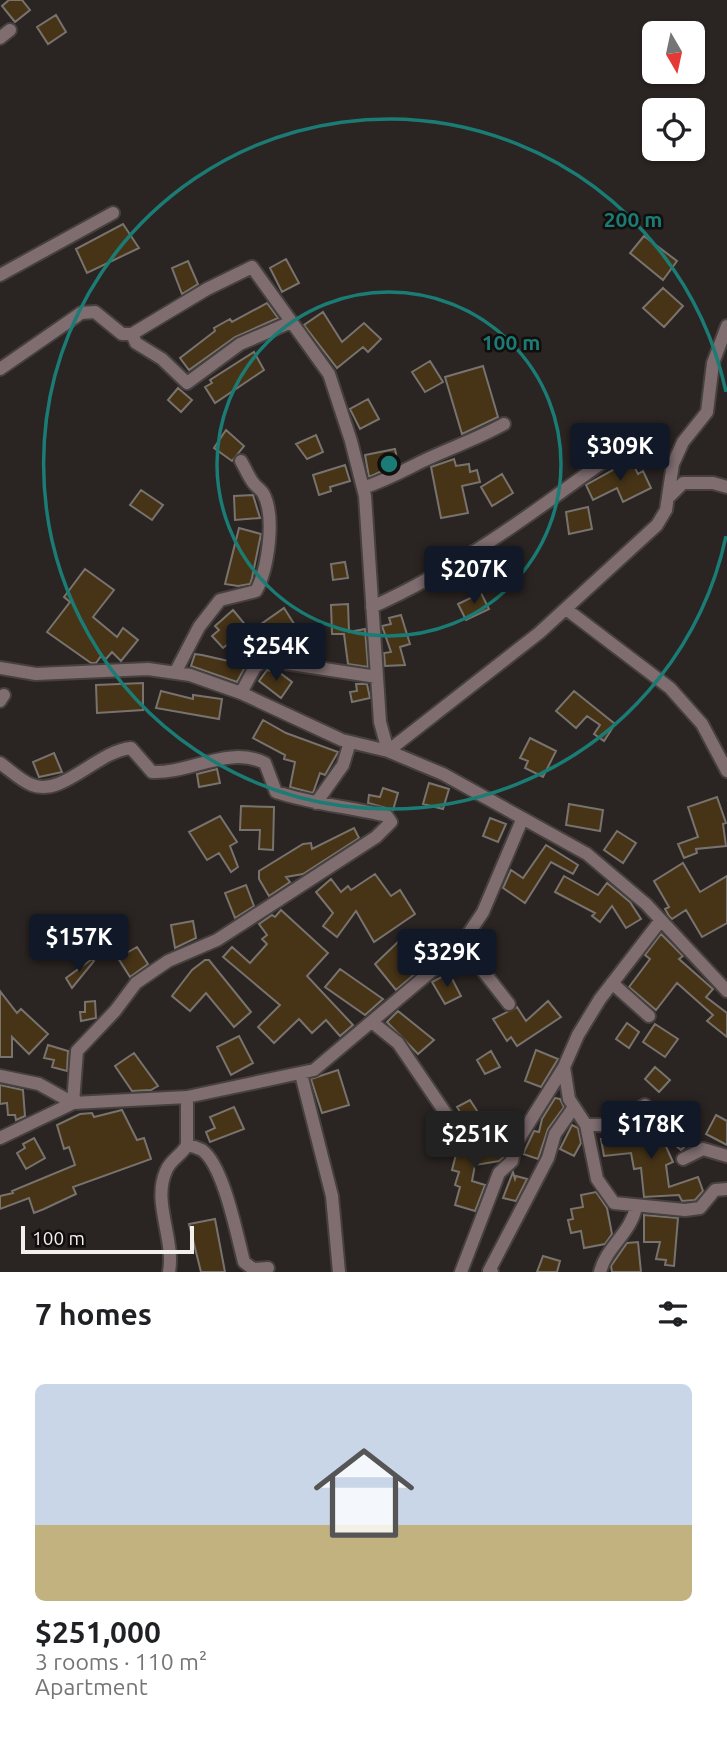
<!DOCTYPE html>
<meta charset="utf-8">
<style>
:root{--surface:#fff;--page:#f2f2f2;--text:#202124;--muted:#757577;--line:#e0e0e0;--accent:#111827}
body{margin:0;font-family:Ubuntu,sans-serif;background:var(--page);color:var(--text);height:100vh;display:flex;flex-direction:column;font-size:26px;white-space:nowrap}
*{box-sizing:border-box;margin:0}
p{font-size:23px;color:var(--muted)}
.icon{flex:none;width:38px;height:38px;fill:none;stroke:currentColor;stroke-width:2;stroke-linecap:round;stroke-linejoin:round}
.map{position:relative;height:1272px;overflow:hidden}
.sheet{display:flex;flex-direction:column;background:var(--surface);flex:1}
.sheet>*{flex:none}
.needle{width:46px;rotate:171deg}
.buttons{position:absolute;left:642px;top:21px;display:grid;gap:14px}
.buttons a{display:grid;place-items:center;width:63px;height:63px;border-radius:10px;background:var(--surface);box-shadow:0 2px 5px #0004;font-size:35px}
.scale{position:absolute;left:21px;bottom:18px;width:173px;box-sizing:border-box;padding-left:7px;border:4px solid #f3efed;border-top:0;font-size:19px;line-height:24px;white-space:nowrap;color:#f3efed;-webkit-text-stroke:5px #110e0d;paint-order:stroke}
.price{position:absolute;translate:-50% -60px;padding:0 16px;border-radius:7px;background:var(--accent);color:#fff;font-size:23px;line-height:46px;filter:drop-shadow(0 2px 4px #0008)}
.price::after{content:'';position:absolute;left:50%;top:42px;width:21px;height:16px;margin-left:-10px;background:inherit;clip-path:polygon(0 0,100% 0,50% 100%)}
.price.on{background:#222;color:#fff}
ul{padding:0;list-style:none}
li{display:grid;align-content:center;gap:14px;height:371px;padding:0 35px}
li+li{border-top:2px solid var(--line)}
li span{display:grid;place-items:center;height:217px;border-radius:10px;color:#555}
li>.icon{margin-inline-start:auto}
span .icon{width:126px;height:126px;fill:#fffc;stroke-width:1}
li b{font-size:30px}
h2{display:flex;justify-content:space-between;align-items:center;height:84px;padding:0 35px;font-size:30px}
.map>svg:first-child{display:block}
</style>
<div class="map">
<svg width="727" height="1272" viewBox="0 0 727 1272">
<rect width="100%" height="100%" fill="#2a2422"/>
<path fill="#473417" stroke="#78736e" stroke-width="2" d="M9,0H22L30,10L15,22L2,6Z
M56,15L66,32L48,44L37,27Z
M123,224L139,248L87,273L76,249Z
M644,236L677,261L663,280L630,253Z
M286,259L299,283L282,292L270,268Z
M188,261L198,284L182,294L172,268Z
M663,288L683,306L664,327L643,308Z
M267,303L278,318L235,337L189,370L180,358L215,331L214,328L230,319L232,322Z
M323,312L342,342L364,323L381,339L368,352L363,347L337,368L304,325Z
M254,352L264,370L215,403L205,387L212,383L210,380Z
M430,361L443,382L425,392L412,372Z
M483,366L498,417L462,434L445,377Z
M178,388L192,400L181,412L168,400Z
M368,399L379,419L360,429L350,409Z
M226,430L244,446L232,461L214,448Z
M316,435L323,452L307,459L296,444Z
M395,449L398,464L369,477L365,455Z
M454,459L456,466L469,464L470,472L477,470L480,482L462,486L468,513L441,518L431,467Z
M631,460L638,474L643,471L651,488L623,502L617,488L593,500L586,485Z
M345,465L350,481L330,487L331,491L319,495L313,475Z
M502,474L513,493L492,506L481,487Z
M141,490L163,505L152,520L130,505Z
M253,495L260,518L235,520L234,496Z
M588,507L592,529L569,534L566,512Z
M239,528L261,534L252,578L250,584L238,586L225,584Z
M345,562L348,578L333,580L331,564Z
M85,569L114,590L93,617L117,637L123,628L138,640L121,661L112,652L106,659L101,656L96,663H91L47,632L70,602L64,597Z
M481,593L489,609L466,620L458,604Z
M348,604L349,632L365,629L368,667L348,664L344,634H332L331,605Z
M284,608L298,630L294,632L299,639L288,647L282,638L261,652L247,634Z
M233,610L248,628L223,648L212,636L219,630L215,626Z
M401,615L410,644L400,647L405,665L385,666L384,653L391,652L382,626L391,624L389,618Z
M195,654L202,655L246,665L237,682L191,666Z
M267,670L280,673L292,682L281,698L259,681Z
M143,683V710L97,713L96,685Z
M356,684H367L370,698L352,702L350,692L357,691Z
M161,691L193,699V695L222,699L219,719L156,708Z
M574,691L615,724L604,741L594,734L600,725L587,716L576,728L556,711Z
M263,720L286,733L338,752L325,775L320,773L313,793L290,787L295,762L284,759L285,755L253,738Z
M530,738L556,751L543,777L525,768L528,761L520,758Z
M54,753L62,772L39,777L33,762Z
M217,769L220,783L199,787L197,774Z
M429,783L449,789L443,809L423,804Z
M383,788L398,793L393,810L368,803L369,795L380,797Z
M717,797L726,823L723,824L726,846L696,849L697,853L684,858L678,844L698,837L688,807Z
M569,804L603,810L600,831L566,825Z
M241,806L274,807L273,850L259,849L260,830H240Z
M220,816L237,842L230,846L238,867L231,872L219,853L207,860L189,832Z
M490,818L506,824L498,842L483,836Z
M354,828L359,838L303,874L286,877L290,882L269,896L259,879V871L303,844L311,843L312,849Z
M617,831L636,843L623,863L604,850Z
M546,845L578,865L573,874L551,862L525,903L503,888L511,870L523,878Z
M683,863L700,892L727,876V923L702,937L686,910L672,919L669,916L665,909L669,907L654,881Z
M375,874L391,896L400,890L415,914L374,942L356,911L337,937L323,926L333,913L316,892L331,879L341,892L348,886L351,890Z
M564,876L598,895L607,883L630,902L641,919L626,928L612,906L600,922L592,916L595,913L555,892Z
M246,885L254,906L235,918L225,893Z
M281,910L328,953L307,976L353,1025L340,1036L326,1020L312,1033L299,1019L274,1043L258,1027L280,1005L223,957L232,947L250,963L267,944L262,939L267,935L259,924L272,915L275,917Z
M97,921L115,936L100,954L82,940Z
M193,921L196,938L175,948L171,925Z
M661,934L683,956L679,959L713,989L706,997L727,1013V1037L707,1021L713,1015L677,983L656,1010L629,987L650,959L645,955Z
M415,937L430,961L396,990L375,964L401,939L404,943Z
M137,947L148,964L130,977L118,958Z
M92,959L94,961L72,988L66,978Z
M205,960H209L251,1012L234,1027L206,993L190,1011L172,996L192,970Z
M340,969L383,999L365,1015L325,987Z
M449,973L461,996L445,1004L432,982Z
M0,991L17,1013L21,1009L48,1034L29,1054L12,1037V1057H0Z
M95,1001L96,1018L81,1021L80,1012H85V1002Z
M548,1001L561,1017L517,1046L511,1037L507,1041L493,1019L517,1007L526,1021Z
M398,1011L434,1040L418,1054L387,1022Z
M627,1023L639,1032L629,1048L616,1039Z
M655,1024L678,1039L665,1057L643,1042Z
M239,1036L253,1063L231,1075L217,1047Z
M48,1045L68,1051L67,1071L52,1067L54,1060L44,1058Z
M536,1050L558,1059L541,1087L525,1081Z
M491,1051L500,1067L485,1074L477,1060Z
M134,1053L158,1086L151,1090L132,1091L115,1066Z
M655,1067L670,1080L659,1092L645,1079Z
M338,1070L349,1105L322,1113L311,1079Z
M0,1085L23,1090L25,1116L16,1120L15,1115H8L7,1103L0,1104Z
M555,1098L560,1099L564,1107L548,1129L538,1159L523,1154L534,1131L539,1132L542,1119Z
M470,1100L483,1120L470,1128L457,1107Z
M234,1107L244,1129L210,1142L206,1132L215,1128L210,1117Z
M122,1110L137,1140L144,1138L151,1159L73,1187L76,1194L44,1209L34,1213L29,1198L0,1209V1196L13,1193L12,1191L75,1165L69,1147L64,1149L57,1125L80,1114L92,1113L94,1117Z
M653,1113L660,1141L663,1140L673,1162L666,1165L669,1187L698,1177L703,1191L695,1200L682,1201L679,1195L644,1197L641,1168L634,1169L631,1153L604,1156L601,1139L639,1133L637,1121Z
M716,1115L727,1121V1145L706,1134Z
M437,1116L454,1137L438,1146L428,1120Z
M683,1122L698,1135L681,1150L666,1138L673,1136Z
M572,1125L578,1128L581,1143L574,1156L560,1149Z
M506,1135L504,1157L499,1161L475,1165L472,1181L485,1185L475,1211L455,1205L460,1187L455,1185L459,1172L452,1170L458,1147L488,1154L487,1146L492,1145L491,1138Z
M34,1138L45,1158L26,1169L17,1153L25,1148L23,1144Z
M513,1172L515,1179L516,1176L527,1179L516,1201L503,1198Z
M596,1192L607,1208L612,1234L605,1244L584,1248L581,1231L571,1233L568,1220L573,1219L571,1209L583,1207L581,1195Z
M644,1215L678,1218L674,1266L665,1265L666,1260L656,1259L660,1242H644Z
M215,1219L225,1272H201L189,1224Z
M638,1242L641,1272H612L611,1266L627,1243Z
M543,1256L560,1261L557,1272H537Z"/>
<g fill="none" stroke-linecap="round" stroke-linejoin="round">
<g stroke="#46403e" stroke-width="16">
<path id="minor" d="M0,38L10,30
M0,275L113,213
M132,334L136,343L162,359L187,383L240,344L291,322
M0,369L81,313L95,312L122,334H132L207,289L252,267L329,374L351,441L365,496L380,722L388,751L539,633L657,525L666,510L673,464L683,442L707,412L713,363L727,326
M363,488C387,480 401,472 423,461C450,448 477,439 504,424
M668,498L683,483H713L727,487
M372,607C461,567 537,510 615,453
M566,609L670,688L702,724L727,771
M0,668L36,674L148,669L190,675L241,693L342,740L388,751L443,774L587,854L646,904L727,991
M175,673L199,627L220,600L256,591C268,569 276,516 263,493C260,489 255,486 252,481C248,475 245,468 241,461
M241,693L255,667L265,660L377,677
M0,701L4,695
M0,763C10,770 21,781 32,785C63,797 97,751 131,748L152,772C189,774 229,745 265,763L276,792C312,804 350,807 387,816L391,822L376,837L217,940L168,961L136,983L115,1011L77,1051L73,1103
M316,803L343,765L350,742
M661,920L600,999L578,1035L564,1067L569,1099L586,1125L597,1179L614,1203L685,1210L700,1208L715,1190L727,1189
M462,944L509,1004
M612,983L649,1016
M372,1022L398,1043L455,1127
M301,1074L332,1196L339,1272
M0,1076L39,1084L73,1103
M586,1125H615L645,1105
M0,1138L73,1103L187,1097L314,1070L459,948L483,912L522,820
M187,1145C192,1146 198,1148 202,1150C224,1166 237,1236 244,1262L253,1269L268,1268
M683,1159L703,1149L727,1156
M169,1272C175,1239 152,1202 166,1171C170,1160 182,1155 187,1145V1097
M461,1272L499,1173L512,1161L515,1145L564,1067
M492,1272L489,1271L548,1158L555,1134L574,1107
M600,1272C606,1247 631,1233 636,1207"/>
</g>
<use href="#minor" stroke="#7f6d70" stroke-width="12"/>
</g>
<g fill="none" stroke="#1a7c74" stroke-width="3.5">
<circle cx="389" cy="464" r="172"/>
<path d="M726 536A345 345 0 1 1 726 392"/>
</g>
<circle cx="389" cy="464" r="10" fill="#1a7c74" stroke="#110e0d" stroke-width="3.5"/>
<g font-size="21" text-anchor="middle" font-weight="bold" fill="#1a7c74" stroke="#110e0d" stroke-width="5" stroke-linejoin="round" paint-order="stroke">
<text x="633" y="227">200 m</text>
<text x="511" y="350">100 m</text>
</g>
</svg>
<div class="buttons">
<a><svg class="needle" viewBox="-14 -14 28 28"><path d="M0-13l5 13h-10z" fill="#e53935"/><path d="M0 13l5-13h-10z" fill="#757577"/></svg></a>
<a><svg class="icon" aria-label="locate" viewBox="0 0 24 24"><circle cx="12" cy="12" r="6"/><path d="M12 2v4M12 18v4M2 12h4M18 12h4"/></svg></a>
</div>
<div class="scale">100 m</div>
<b class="price" style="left:620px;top:483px">$309K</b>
<b class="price" style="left:474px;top:606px">$207K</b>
<b class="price" style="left:276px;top:683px">$254K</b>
<b class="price" style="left:79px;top:974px">$157K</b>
<b class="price" style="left:447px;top:989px">$329K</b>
<b class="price" style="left:651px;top:1161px">$178K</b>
<b class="price on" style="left:475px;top:1171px">$251K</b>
</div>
<section class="sheet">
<h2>7 homes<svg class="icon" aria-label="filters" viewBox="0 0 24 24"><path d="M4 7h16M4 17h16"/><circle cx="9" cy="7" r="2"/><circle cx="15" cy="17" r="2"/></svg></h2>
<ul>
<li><span style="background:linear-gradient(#c9d6e8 65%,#c2b280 0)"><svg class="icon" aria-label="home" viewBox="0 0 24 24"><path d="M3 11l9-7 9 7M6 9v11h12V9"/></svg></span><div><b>$251,000</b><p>3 rooms · 110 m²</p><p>Apartment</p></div></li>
</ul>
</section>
